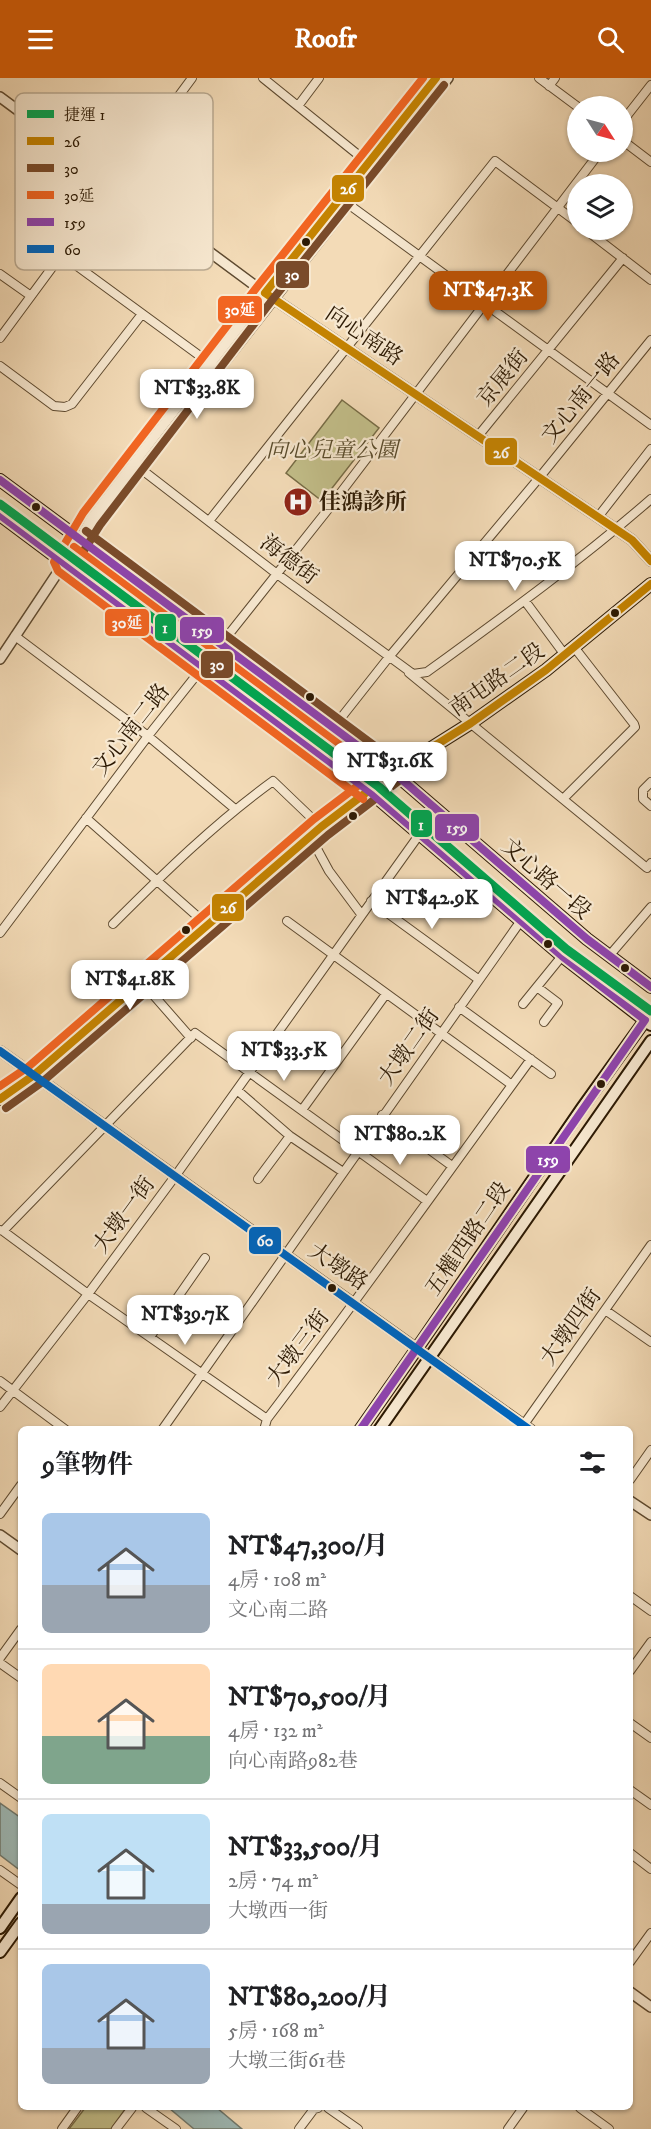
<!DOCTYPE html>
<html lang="zh-TW">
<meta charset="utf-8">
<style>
:root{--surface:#fff;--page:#f6f6f6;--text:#202124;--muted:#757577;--line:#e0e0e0;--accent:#b45309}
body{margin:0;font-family:"IM FELL DW Pica","Noto Serif TC",serif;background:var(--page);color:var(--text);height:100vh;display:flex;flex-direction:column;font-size:22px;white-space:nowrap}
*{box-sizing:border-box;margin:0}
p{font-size:20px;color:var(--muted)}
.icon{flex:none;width:33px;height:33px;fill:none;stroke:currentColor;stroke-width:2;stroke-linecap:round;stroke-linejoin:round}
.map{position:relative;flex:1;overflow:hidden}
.details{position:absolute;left:18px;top:1348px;width:615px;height:684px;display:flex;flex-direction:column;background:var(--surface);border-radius:9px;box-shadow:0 2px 4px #0004}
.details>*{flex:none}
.needle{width:39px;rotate:126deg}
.buttons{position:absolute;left:567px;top:18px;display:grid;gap:12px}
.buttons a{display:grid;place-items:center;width:66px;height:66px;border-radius:50%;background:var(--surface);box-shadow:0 2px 4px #0004;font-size:30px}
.price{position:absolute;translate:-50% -51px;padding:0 14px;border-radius:12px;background:#fff;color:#222;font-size:20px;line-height:39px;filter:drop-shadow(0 2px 3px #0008)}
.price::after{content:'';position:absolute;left:50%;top:36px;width:18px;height:14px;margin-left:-9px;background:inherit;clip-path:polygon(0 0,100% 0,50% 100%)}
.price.selected{background:var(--accent);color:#fff}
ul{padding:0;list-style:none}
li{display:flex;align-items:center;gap:18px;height:150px;padding:0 24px}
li+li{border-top:2px solid var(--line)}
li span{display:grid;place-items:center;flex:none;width:168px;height:120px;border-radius:9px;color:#555}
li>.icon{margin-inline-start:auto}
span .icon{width:72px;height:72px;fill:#fffc;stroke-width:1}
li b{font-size:26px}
h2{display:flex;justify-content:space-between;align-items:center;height:72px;padding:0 24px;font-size:26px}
header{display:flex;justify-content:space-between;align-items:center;height:78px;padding:0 24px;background:var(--accent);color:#fff;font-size:27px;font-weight:700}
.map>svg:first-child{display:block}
</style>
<header><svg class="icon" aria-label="menu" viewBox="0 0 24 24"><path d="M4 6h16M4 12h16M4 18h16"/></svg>Roofr<svg class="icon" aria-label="search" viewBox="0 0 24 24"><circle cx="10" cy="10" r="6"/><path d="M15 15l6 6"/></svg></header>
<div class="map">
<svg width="651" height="2051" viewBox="0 0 651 2051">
<rect width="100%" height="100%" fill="#f3dbb7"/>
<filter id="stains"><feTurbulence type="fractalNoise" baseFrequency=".00333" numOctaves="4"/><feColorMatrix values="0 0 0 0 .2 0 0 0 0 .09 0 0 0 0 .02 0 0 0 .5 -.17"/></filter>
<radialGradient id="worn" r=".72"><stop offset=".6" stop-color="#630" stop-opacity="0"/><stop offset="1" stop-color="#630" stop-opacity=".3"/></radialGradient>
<path fill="#c2be89" stroke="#776c46" stroke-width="1.5" d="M342,322L379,350L322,423L286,395Z
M85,2030H126L111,2051H69Z"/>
<path fill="#9db9b6" stroke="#70796e" stroke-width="1.5" d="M0,1725L21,1740V1793L0,1777Z
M169,2030H217L242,2051H194Z"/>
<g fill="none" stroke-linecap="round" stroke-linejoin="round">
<g stroke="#5e4a30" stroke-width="10">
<path id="minor" d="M263,0L372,88
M539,0L578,29
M549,8L555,0
M298,28L319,0
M622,44L651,7
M622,62L651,84
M344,123L651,347
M586,152L651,202
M62,177L215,289
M0,196L31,218
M0,260L192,0
M0,288L54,328L65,329L72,326L142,236
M478,358L623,180
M137,388L277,496L413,596L427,594C504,538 580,483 651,421
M598,439L651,371
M209,443L495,83L578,145
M525,523L565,577
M15,558L148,658L235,731
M409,595L647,790L651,785
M333,650L389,579L539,400L651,262
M651,704L643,712V721L651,728
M563,721L635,649L634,646L574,569
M86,740L206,846
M310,758L329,793L361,836
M371,823L478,901
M287,843L512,1007
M113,846C164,795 215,745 273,703L321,749
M0,855L148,658L326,434L600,74
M609,878L651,829
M142,904L191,960
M537,909L558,925L544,944
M523,926L562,878
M459,929L551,996
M237,1012L290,1058L343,1094
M302,1032L386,916
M382,1037L452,1088
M258,1101L290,1058
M0,1152L3,1153L88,1216L267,1341
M3,1153L195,955L427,1123
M605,1232L651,1264
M150,1259L205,1180
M0,1303L66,1352
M0,1329L88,1216L176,1097L419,757
M162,1352L520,844
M264,1352L267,1341C357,1223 443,1101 531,981
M520,1352L651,1167
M630,1402L651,1372
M0,1436L21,1407
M630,1518L651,1533
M0,1580L21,1551
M0,1585L21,1600
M630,1593L651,1564
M630,1645L651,1660
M0,1705L21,1720
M630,1712L651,1727
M630,1775L651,1791
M0,1792L21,1807
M630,1884L651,1855
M146,2030L176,2051
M328,2030L358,2051
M580,2030L609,2051
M62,2051L77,2030
M116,2051L132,2030
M299,2051L314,2031L318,2030
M508,2051L523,2030"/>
</g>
<g stroke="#5e4a30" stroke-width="12">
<path id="tertiary" d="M0,19L265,215
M274,221L632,462L651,483
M86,456L98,446C214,297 330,148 448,0
M0,581L80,461L91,441L265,215L436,0
M0,973L531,1352
M630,1423L651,1437
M0,1457L21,1472
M630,1914L651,1929"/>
</g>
<g stroke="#2c1903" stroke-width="14">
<path id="secondary" d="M0,402L393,694L587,861L651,909
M0,437L369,713L562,878L651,947
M0,1021L34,997L321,749L393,694L471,645L546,592L651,506
M360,1352L418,1269L582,1030L651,934
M379,1352L651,963
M0,1850L21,1820
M0,1874L21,1845"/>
</g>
<use href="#minor" stroke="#f7e8d0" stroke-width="8"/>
<use href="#tertiary" stroke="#f7e8d0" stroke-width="9"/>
<use href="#secondary" stroke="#f7e8d0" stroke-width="10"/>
<g stroke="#f7e8d0" stroke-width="12">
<path id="bus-1" d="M436,0L265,215L632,462L651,483
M0,1021L34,997L321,749L393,694L471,645L546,592L651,506"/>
</g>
<g stroke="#f7e8d0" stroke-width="12">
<path id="bus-2" d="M375,705L78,482L100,447L273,221L444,7
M6,1030L41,1005L328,757L400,702L403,695L399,686L86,453"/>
</g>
<g stroke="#f7e8d0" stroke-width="12">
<path id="bus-3" d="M363,721L58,493L54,484L83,435L257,209L423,0
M0,1008L28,989L314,741L376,694L74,469"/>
</g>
<g stroke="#f7e8d0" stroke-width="12">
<path id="bus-4" d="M0,402L393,694L587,861L651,909
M0,437L369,713L562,878L645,942L360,1352"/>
</g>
<g stroke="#f7e8d0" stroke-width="12">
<path id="bus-5" d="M0,973L530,1352"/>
</g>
<use href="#bus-1" stroke="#c48301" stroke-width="8"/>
<use href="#bus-2" stroke="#7a4b2a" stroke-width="8"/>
<use href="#bus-3" stroke="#f26522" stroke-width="8"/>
<use href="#bus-4" stroke="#8e44ad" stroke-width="8"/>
<use href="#bus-5" stroke="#0065bd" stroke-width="8"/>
<g stroke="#f7e8d0" stroke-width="14">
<path id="metro-1" d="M0,426L379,709L566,871L651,933"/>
</g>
<use href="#metro-1" stroke="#00a651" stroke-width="9"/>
</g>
<defs>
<g id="hospital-disc" transform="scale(1.5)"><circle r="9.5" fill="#8f2418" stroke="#f7e8d0"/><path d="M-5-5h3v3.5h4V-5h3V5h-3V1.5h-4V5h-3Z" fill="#fff"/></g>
</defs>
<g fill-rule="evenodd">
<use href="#hospital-disc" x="298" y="424"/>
</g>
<g fill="#2c1903" stroke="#f7e8d0" stroke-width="2">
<circle cx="306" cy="164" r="5"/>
<circle cx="36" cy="429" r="5"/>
<circle cx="615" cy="535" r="5"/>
<circle cx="310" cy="619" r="5"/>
<circle cx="353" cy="738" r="5"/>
<circle cx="186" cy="852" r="5"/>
<circle cx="548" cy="866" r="5"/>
<circle cx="625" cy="890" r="5"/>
<circle cx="601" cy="1006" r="5"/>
<circle cx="332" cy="1210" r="5"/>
</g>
<g text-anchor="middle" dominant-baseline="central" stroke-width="4.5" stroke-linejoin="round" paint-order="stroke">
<g font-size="22" fill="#2c1903" stroke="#f7e8d0">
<text transform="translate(364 258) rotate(34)">向心南路</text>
<text transform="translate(503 300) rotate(-51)">京展街</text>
<text transform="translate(581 320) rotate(-51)">文心南一路</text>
<text transform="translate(289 482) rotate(37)">海德街</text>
<text transform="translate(497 602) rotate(-35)">南屯路二段</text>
<text transform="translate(131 652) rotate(-52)">文心南二路</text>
<text transform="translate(546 801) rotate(41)">文心路一段</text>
<text transform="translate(409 969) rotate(-55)">大墩二街</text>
<text transform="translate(124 1137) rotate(-54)">大墩一街</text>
<text transform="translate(468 1161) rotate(-56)">五權西路二段</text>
<text transform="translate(338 1189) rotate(34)">大墩路</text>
<text transform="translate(571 1249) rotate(-55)">大墩四街</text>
<text transform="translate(298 1270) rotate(-53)">大墩三街</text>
</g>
<g font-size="22" font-style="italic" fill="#594b2b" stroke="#f7e8d0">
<text x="332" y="372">向心兒童公園</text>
</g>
<g font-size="22" font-weight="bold" fill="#2c1903" stroke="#f7e8d0" text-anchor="start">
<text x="319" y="424">佳鴻診所</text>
</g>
</g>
<rect x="15" y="15" width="198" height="177" rx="9" fill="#f7e8d0" stroke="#baaa92" stroke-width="1.5"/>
<rect x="27" y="32" width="27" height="8" fill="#00a651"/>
<rect x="27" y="59" width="27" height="8" fill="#c48301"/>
<rect x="27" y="86" width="27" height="8" fill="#7a4b2a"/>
<rect x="27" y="113" width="27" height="8" fill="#f26522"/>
<rect x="27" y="140" width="27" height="8" fill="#8e44ad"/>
<rect x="27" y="167" width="27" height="8" fill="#0065bd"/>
<g font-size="16" fill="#2c1903">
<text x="64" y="42">捷運 1</text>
<text x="64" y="69">26</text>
<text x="64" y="96">30</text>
<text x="64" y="123">30延</text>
<text x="64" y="150">159</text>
<text x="64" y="177">60</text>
</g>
<g stroke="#f7e8d0" stroke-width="2">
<rect x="331" y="96" width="34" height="29" rx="6" fill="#c48301"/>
<rect x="275" y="182" width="35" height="29" rx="6" fill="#7a4b2a"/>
<rect x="217" y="217" width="46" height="29" rx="6" fill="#f26522"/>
<rect x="484" y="359" width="34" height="29" rx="6" fill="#c48301"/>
<rect x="104" y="530" width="46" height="29" rx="6" fill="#f26522"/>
<rect x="154" y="535" width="23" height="29" rx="6" fill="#00a651"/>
<rect x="179" y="538" width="46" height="28" rx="6" fill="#8e44ad"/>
<rect x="200" y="572" width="34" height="29" rx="6" fill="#7a4b2a"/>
<rect x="410" y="731" width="23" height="29" rx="6" fill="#00a651"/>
<rect x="434" y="735" width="46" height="29" rx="6" fill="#8e44ad"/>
<rect x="211" y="815" width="34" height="29" rx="6" fill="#c48301"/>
<rect x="525" y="1067" width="46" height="29" rx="6" fill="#8e44ad"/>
<rect x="248" y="1148" width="34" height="29" rx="6" fill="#0065bd"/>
</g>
<g font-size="16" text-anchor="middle" font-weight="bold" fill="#fff">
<text x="348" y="116">26</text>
<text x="292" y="202">30</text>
<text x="240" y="237">30延</text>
<text x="501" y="380">26</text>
<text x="127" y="550">30延</text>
<text x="165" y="555">1</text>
<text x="202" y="558">159</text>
<text x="217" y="592">30</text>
<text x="421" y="752">1</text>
<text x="457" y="755">159</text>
<text x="228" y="835">26</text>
<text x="548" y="1087">159</text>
<text x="265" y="1168">60</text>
</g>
<rect width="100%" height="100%" filter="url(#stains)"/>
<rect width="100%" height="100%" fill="url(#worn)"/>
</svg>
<div class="buttons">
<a><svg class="needle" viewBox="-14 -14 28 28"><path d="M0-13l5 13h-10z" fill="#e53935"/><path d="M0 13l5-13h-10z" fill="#757577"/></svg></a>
<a><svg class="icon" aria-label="layers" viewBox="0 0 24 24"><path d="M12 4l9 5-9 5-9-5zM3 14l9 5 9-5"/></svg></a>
</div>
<b class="price selected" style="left:488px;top:244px">NT$47.3K</b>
<b class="price" style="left:197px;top:342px">NT$33.8K</b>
<b class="price" style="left:515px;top:514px">NT$70.5K</b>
<b class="price" style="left:390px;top:715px">NT$31.6K</b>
<b class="price" style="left:432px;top:852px">NT$42.9K</b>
<b class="price" style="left:130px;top:933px">NT$41.8K</b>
<b class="price" style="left:284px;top:1004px">NT$33.5K</b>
<b class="price" style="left:400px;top:1088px">NT$80.2K</b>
<b class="price" style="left:185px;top:1268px">NT$39.7K</b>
<section class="details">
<h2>9筆物件<svg class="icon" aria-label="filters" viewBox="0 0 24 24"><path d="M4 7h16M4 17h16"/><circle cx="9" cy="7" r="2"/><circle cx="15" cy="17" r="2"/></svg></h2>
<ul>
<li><span style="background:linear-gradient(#a9c7e8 60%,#9aa5b1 0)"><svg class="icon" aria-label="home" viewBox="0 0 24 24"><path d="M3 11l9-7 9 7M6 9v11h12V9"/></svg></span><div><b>NT$47,300/月</b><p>4房 · 108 m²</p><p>文心南二路</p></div></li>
<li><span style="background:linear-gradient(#ffd9b3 60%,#7fa58c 0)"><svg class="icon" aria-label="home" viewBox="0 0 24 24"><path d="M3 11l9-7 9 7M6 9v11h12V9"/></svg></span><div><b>NT$70,500/月</b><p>4房 · 132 m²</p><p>向心南路982巷</p></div></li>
<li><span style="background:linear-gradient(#bfe0f5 75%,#9aa5b1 0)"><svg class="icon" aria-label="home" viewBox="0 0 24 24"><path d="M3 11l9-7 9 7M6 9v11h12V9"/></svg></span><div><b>NT$33,500/月</b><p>2房 · 74 m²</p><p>大墩西一街</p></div></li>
<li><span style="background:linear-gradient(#a9c7e8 70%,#9aa5b1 0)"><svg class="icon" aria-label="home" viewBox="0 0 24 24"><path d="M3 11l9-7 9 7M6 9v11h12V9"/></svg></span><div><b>NT$80,200/月</b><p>5房 · 168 m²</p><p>大墩三街61巷</p></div></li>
</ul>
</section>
</div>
